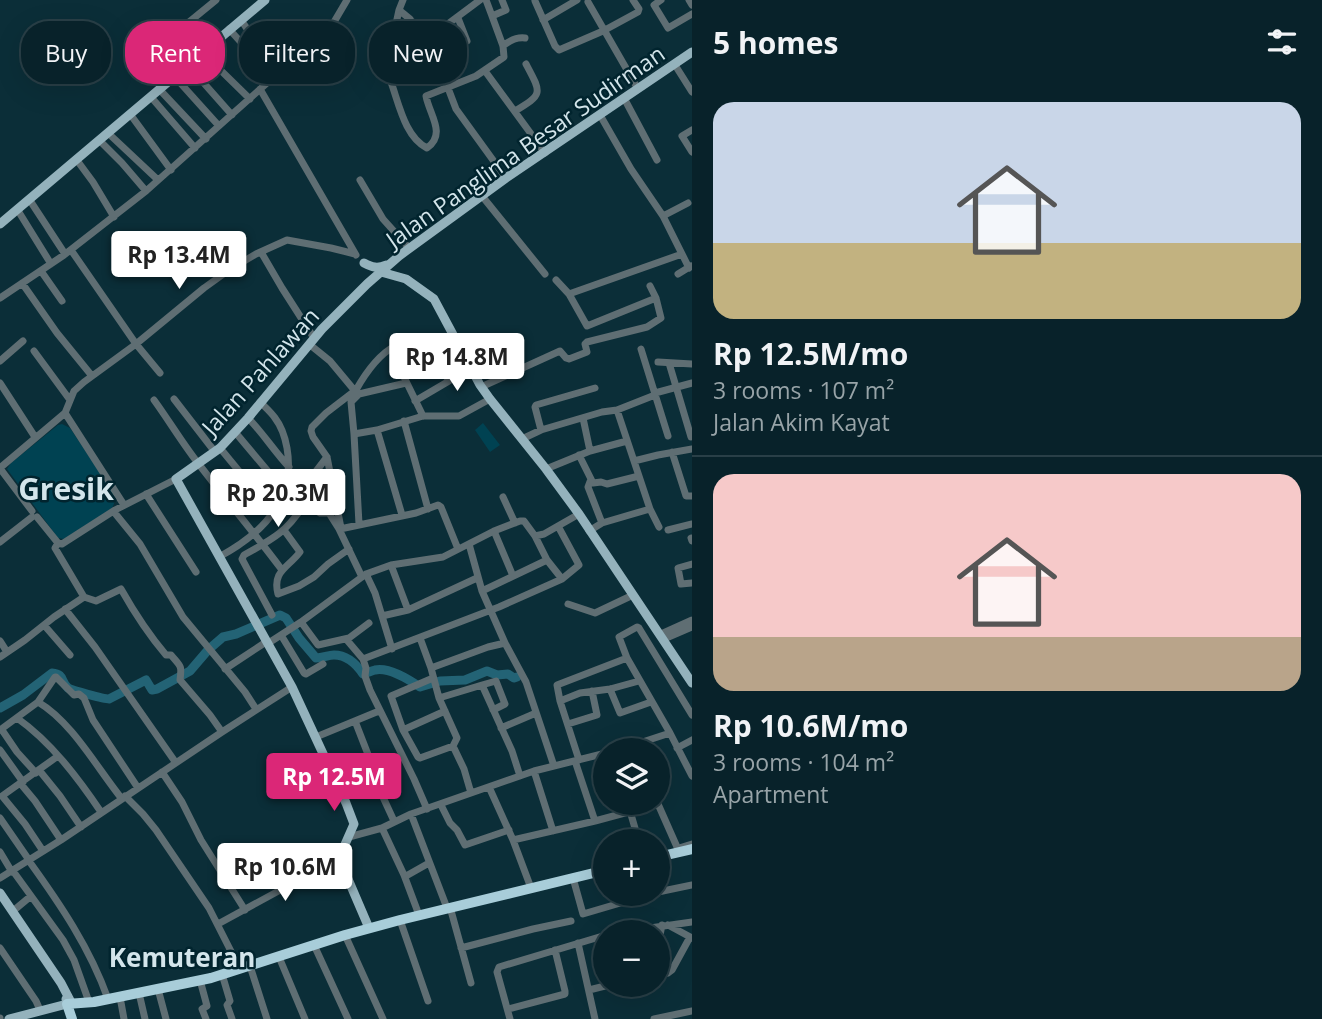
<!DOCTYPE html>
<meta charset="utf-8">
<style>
:root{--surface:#08222a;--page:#112a32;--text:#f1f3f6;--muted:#98a4a8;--line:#293f47;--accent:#db2777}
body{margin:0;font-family:"Open Sans",sans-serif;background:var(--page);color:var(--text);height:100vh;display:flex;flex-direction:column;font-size:26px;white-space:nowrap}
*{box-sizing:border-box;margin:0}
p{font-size:23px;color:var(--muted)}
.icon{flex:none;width:38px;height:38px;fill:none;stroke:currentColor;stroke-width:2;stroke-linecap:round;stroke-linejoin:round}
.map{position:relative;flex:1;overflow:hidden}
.drawer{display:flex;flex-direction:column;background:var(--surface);width:630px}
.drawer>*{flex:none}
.banner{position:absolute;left:21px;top:21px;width:565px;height:63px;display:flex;gap:14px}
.controls{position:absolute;left:593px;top:738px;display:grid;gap:14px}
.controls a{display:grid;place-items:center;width:77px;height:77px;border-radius:50%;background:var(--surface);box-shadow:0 7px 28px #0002,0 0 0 2px var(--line);font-size:35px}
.price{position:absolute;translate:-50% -60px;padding:0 16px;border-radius:7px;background:#fff;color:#222;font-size:23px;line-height:46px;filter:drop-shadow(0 2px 4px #0008)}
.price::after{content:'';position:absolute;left:50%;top:42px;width:21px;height:16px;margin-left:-10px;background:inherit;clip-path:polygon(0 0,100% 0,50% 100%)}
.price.on{background:var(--accent);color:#fff}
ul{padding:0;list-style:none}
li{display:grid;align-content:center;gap:14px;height:371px;padding:0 21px}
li+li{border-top:2px solid var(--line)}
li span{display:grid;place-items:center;height:217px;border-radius:21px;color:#555}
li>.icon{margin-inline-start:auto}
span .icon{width:126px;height:126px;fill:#fffc;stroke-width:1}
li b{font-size:30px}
h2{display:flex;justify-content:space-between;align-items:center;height:84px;padding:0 21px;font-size:30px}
.pill{padding:0 24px;border-radius:28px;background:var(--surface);box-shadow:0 7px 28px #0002,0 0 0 2px var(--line);font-size:24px;line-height:63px}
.pill.on{background:var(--accent);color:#fff}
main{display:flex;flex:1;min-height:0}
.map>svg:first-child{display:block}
</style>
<main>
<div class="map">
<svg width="692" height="1019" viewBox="0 0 692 1019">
<rect width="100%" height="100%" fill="#0b2e38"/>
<path fill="#004252" d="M483,423L500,445L490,452L475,430Z
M62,424L70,428L114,494C115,500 115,504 111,509L64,539L58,538L7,469L11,463L58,425Z"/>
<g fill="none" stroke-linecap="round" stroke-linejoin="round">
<path stroke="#236375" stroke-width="9" d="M0,708L23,695L52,673C65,674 60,681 68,688C71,690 104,699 109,699L146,680L152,690L157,689L190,671L208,650L223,637L236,634L280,615L286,618L299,638L316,658C323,658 328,655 334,655C347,655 357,665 363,674C367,673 371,671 375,670C389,667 408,679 420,687L440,681L465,680L487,671L497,675L508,674L514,678L517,677"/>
<path stroke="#5f6e73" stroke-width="7" d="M486,0L492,16L506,10L502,0
M661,0L654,5L668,28L692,14
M689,0L692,5
M535,1L555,46L559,50L603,31L638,12L639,9L633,0
M588,2L638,89
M399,10L403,0
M458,18L467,41
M408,19L419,26L429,38L456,109L506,178
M410,19L399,10L394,33L405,66L391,82C399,104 405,137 427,148C447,134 429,114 426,96L476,76L504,57L503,46L492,16
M241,20L261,49L280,72
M543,20L577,0
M183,27L216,0
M229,29L273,78
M429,38L480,0
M503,46C510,40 516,37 525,38
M202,52L250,99
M675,65L692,92
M187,66L194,72L232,115
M485,71L545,153
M174,76L219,126
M159,89L206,139
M260,89L356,255
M151,97L195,148
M624,98L657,160
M515,111C543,94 542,94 526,64
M130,114L171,170
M600,115L631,169L663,216L689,268
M692,130L682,136L692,152
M108,133L158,180
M99,140L122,163L146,191
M76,159L93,182L114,217
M360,180L383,219L409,248
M482,196L545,274
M29,199L65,254
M17,209L51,264
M663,216L688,203
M71,250L136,344L160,373
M261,252L282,288L314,338
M41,271L62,301
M678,274L691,266
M22,283L57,333L92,376
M650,286L656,298
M569,294L682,254
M0,298L64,255L146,191L322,34L334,22L347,0
M309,344L330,361L355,391
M641,349L668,436
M34,351L70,400
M0,361L23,341
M658,362L692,364
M438,363L462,351
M669,363L691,437
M0,383L35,437
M481,387L560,351L566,358L569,359L587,352L585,344L587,342L647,327L661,318L656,298L587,326L569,294L556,280
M655,393L692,383
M359,394L356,390C365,374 378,355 395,346C401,343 411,344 418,344L438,363L449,381L415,401
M174,399L215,452
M154,400C170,422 184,446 201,467C228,502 256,535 282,570
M617,410L650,509L659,527
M65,413L74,391L84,382L136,344L204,288L229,270L256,254L287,240L331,248L355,254
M423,416L403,375L433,357
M248,418C263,433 274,451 289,467
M583,418L590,451
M404,421L428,509
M377,430L402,515
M541,430L535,407L536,405L595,388
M235,432L277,482L286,489
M354,434L377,430L423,416H459L490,399
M522,439L541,430L602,412L617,410L655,395
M220,448L257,493L276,509
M672,452L686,496H692
M579,455L591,479L588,487L602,523
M327,457L314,474L315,477L327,510L339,529L362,577
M634,461L658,455L692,449
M546,469L590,451L627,441
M591,479L593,483L601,482L607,484L639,476
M285,492L320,513H328
M146,494L196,572
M503,497L515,523
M32,511L2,471L1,467L65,413L124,505
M114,512L140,544L183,617L245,692L256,709
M37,517L58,543L62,544L115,510L176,479
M359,524L354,434L351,402L359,394L406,383
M558,526L579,565L562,579
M341,528L327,457L313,437L311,431L312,427L326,413L352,393
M340,529L416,513L438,505L441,507L458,549
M284,530L300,552C288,568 272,571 278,594L299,586L314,577L328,564L349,549
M668,530L692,524
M494,531L513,576
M589,531L602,523L650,509
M691,538L692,541
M0,542L32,517
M58,543L55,548L84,597
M469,544L482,591L505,643L526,682L554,766
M219,557C262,534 296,500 287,448C285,437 282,427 275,418C271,412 265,407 260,402
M692,564L678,568L681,584L692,583
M391,565L408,610
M366,574L375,593L392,649
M482,591L547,560L535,536
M84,597L96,601L121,589C134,612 149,635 166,655H171C181,667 182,665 180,680L210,715L222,732
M568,604L595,613L633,595
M65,609L95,647L176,763
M272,615L242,559L244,555C273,539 287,532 305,503
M382,616L408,610L477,578
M301,622L318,645L349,638L369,623
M44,625L70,655
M661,634L692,620
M281,635L304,673L306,674L323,664
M420,638L431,668L439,698L457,738L453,746L464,769L471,793
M346,639L363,659
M664,639L692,627
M0,641L7,652
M267,644L301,622L366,574L391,565L443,557L494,531L520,521H524L535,536L544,534L579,514
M0,657L25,640L54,617L84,597
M431,668L488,647L505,643
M225,669L266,642
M433,678L391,696L403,730L418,757L420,758L453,746
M482,685L496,681L505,704L493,710
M610,689L620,713L651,702
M439,698L482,685L512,751L520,776
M560,701L580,693L610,689L639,681
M38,702C72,722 97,768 122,799
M692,715L639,628L637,627L619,637L627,658L670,733L692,776
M17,718C51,742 78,778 101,812
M355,721L369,757L370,769L394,821
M568,724L597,715L592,691
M501,728L536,713
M0,730L38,702L55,677H56L74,695L79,694L84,698L93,720L138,788
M2,730L17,752L36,773
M403,730L445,711
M316,737L379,711
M677,748L692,740
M0,750L23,782
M615,751L670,733
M579,760L560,701L557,685L627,658
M575,761L595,821
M39,770L60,796L81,827
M534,771L553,831
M162,772L182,802L201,840L245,910
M336,782L370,769
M20,783L35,801L61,840
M489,787L513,840L531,888
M125,796L143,814L156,830L209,908L240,969
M441,805L450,823L457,830L465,845L509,830
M427,809L414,779L370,690L365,676L366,668L363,659L499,607L562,579L547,560
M630,811L639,842
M411,814L447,908
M0,818L29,860
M382,828L404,875L419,915
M349,837L382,828L411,814L534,771L606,753
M513,840L595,821L658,804L677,847L679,848L692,844
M43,851L25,824L2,796L58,756
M0,852L12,872
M29,861C60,904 90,948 108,999
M13,871L63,940L74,960L89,1002
M404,875L406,876L429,863
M0,878L61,840L222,732L292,687
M573,878L583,914L651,894
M658,892L692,885
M450,907L471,983
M13,911L31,896
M400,920L428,1001
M218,924L339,858
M668,925L692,938
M615,933L692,922
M345,935L383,1019
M578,943L595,1019
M314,945L348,1019
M658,945L662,925
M0,948L36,1001L40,1010
M461,948L533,929L571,921
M279,957L305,1019
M250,966L267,1019
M222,974L230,1001L227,1005L232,1019
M658,975L668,973L672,970L690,937
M200,980L207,1006L202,1009L206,1019
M158,989L166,1019
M589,990L609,985
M139,993L145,1019
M120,997L124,1019
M508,1009L565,994V991L555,950
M0,1018V1019
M510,1019L497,972L499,967L606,935
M654,1019L692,1011"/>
<path stroke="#94b2bc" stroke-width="9" d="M0,224L265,0
M364,263C372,267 377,269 386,265
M381,272L406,279L434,299L480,385L490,399L546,469L579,514L692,683
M0,893L61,983L72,1004
M369,928L339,858L354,824L346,803L292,687L176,479L220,448L248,418L322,329L367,284L399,256L506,178L692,52
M9,1019L67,1004L66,999"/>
<path stroke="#a8cdd9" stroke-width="10" d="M658,857L692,849
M72,1019L67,1004L94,1002L211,978L345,935L400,920L606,870"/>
</g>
<g text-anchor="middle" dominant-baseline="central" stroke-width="5" stroke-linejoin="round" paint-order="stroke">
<g font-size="23" fill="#d3e5eb" stroke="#01242e">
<text transform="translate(525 146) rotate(-35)">Jalan Panglima Besar Sudirman</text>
<text transform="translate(260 371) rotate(-48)">Jalan Pahlawan</text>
</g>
<g font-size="26" font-weight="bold" fill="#d3e5eb" stroke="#01242e">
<text x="182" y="957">Kemuteran</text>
</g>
<g font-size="30" font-weight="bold" fill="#d3e5eb" stroke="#01242e">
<text x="66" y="488">Gresik</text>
</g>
</g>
</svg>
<div class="controls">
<a><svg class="icon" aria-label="layers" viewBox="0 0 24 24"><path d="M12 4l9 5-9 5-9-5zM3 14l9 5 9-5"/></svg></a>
<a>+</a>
<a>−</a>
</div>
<b class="price" style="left:179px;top:291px">Rp 13.4M</b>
<b class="price" style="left:457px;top:393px">Rp 14.8M</b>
<b class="price" style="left:278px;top:529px">Rp 20.3M</b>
<b class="price on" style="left:334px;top:813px">Rp 12.5M</b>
<b class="price" style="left:285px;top:903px">Rp 10.6M</b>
<div class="banner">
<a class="pill">Buy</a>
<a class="pill on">Rent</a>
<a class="pill">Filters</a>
<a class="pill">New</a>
</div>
</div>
<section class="drawer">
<h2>5 homes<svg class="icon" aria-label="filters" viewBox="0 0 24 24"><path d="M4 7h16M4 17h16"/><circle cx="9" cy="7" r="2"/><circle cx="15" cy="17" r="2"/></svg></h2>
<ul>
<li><span style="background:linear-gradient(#c9d6e8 65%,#c2b280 0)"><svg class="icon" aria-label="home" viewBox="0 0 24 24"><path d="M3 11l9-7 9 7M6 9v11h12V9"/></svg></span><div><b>Rp 12.5M/mo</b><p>3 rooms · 107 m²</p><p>Jalan Akim Kayat</p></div></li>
<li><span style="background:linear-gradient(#f6c9c9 75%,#b9a48a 0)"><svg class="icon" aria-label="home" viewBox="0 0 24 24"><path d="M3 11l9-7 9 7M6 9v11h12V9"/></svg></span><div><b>Rp 10.6M/mo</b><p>3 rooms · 104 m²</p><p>Apartment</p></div></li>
</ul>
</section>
</main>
